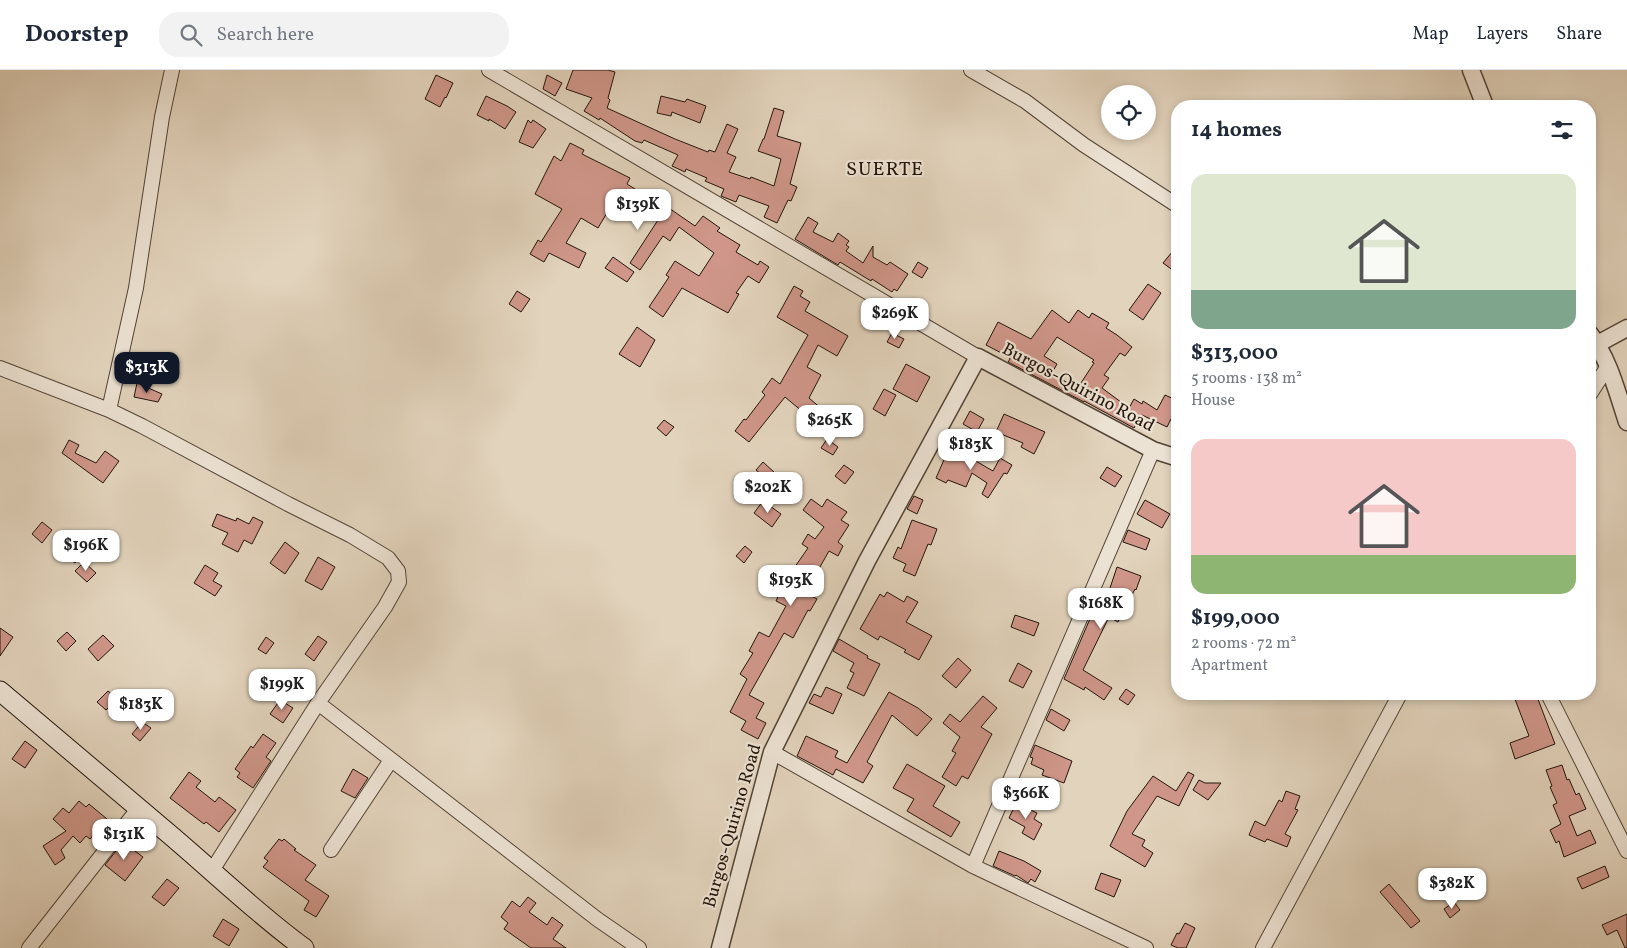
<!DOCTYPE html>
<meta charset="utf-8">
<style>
:root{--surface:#fff;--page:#f2f2f3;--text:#1f2937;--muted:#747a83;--line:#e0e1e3;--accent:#111827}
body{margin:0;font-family:Vollkorn,serif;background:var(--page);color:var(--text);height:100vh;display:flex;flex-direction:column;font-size:19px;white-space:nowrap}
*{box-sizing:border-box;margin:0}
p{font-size:16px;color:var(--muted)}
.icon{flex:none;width:28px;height:28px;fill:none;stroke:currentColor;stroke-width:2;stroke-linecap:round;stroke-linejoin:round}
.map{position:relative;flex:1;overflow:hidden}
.details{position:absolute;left:1171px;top:30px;width:425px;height:600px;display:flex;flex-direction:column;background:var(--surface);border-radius:20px;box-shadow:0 2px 8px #0003}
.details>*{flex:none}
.tools{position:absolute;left:1101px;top:15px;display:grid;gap:10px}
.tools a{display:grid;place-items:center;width:55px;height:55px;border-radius:50%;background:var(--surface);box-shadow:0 2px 8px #0003;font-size:25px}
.price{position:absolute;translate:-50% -42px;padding:0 11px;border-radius:10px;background:#fff;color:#222;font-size:16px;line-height:32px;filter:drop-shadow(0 1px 2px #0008)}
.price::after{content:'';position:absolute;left:50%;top:30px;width:15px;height:11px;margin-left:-8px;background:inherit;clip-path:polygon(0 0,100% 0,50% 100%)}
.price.active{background:var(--accent);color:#fff}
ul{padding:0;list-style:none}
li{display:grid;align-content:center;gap:10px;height:265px;padding:0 20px}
li span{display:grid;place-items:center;height:155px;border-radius:15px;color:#555}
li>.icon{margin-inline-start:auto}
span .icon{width:90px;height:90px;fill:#fffc;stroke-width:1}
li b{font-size:21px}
h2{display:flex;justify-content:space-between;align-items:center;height:60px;padding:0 20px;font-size:21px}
header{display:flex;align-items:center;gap:30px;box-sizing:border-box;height:70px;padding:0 25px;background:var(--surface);border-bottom:1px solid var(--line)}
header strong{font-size:24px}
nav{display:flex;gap:28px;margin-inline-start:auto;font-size:18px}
.search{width:350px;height:45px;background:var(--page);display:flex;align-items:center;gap:12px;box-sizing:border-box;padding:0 18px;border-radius:20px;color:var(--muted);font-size:19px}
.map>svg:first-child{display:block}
</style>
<header>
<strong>Doorstep</strong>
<div class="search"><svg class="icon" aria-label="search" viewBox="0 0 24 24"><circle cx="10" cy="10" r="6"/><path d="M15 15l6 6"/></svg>Search here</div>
<nav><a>Map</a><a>Layers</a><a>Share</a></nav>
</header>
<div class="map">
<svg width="1627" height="878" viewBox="0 0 1627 878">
<rect width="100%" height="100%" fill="#e2d3bc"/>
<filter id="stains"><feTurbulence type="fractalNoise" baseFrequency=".004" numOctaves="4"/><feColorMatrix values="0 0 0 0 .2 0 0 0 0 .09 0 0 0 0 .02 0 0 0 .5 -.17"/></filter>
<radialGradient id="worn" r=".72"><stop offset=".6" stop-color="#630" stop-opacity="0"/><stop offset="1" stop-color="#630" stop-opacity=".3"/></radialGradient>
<path fill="#cf9689" stroke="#23150b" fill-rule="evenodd" d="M573,0H608L615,2L608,28L610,30L607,38L675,69L708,82L709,80L715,82L727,54L738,59L727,83L736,87L729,102L750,109L751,107L774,116L781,89L758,81L763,69H764L774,38L784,41L777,66L801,73L790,114L797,117L791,131L788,130L777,153L764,147L769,136L739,125L736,132L721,126L724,119L705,111L707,108L686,99L685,102L672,96L678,85L644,70L642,73L635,71L600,48L599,50L584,41L592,28L566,19Z
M436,5L453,13L446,28L445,27L440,37L425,29Z
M547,5L562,13L555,26L543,19Z
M486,26L507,36L516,42L505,59L489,49V51L477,45Z
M661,26L685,32L687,29L706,36L700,53L672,42L671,46L657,43Z
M528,50L531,53L533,50L546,59L533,78L519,72Z
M570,73L584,80L582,84L630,108L627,114L662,136L663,134L695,156L703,146L720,158L717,161L740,175L736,182L758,195L760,191L769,197L759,213L748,206L736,223L739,224L728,243L682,218L663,247L649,237L669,207L666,205L675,191L699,206L714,183L679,157L670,171L663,166L640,200L630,193L658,150L620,126L617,133L614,131L598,158L581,148L566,173L586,183L579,198L549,183L544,192L530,184L538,170L541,172L562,139L535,124L554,86L561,91Z
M808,147L818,153L813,162L833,172L838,163L849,171L846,175L849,177L846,181L863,193L873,176V187L887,195L890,192L908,204L897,221L894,219L892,222L872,209L871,211L840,192L838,195L795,169Z
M1178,175V204L1163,193Z
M613,187L634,202L627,212L605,198Z
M918,192L928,198L922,208L912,202Z
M1148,214L1161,223L1143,250L1129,240Z
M794,216L803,221L800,226L810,232L805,241L848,266L837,286L818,275L807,297L821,305L809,328L830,346L821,357L785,327L749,372L735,361L744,349L746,350L765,325L762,322L772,308L780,314L808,265L777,247Z
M517,221L530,229L521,242L509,234Z
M1052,240L1069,253L1078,240L1089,248L1092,243L1109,253L1106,258L1117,265L1132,277L1125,286L1120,283L1104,305L1109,308L1102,318L1129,338L1134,329L1142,334L1143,331L1157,340L1165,325L1178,331V335L1167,357L1142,345L1134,358L1084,331V332L1008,292L1010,289L1009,287L986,275L998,252L1031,269ZM1057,267L1094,290L1092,292L1094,293L1077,319L1052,303L1057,294L1044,286Z
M637,257L655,270L640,297L619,284Z
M892,263L904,269L899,278L887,272Z
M906,294L930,307L917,332L893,319Z
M137,313L162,324L158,332L134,327Z
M884,319L896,325L885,346L873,339Z
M970,341L984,349L977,362L963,354Z
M1004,344L1045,362L1034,384L1021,377L1023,373L996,362Z
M664,350L674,357L666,366L657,358Z
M827,369L838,377L833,385L821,378Z
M69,370L79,375L75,383L96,393L105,381L119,391L103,413L62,383Z
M950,376L993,401L1000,388L1012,395L1007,404L1004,403L988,428L982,424L987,413L972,403L966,417L948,410L946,413L936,408Z
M763,392L775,403L769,411L756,400Z
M844,395L854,402L845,414L835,406Z
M1107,397L1122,406L1115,417L1100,408Z
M914,426L923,430L917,444L907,439Z
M811,429L822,437L827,429L847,442L841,450L849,455L838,472L843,476L838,486L829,481L816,504L817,505L806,523L817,529L810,541L808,540L793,568L784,563L749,625L764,633L756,648L766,653L758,669L741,660L746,651L730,642L747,609L740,604L753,583L749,581L759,562L769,567L786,536L776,531L785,511L808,478L802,474L808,464L815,469L824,457L803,440Z
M1145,430L1170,444L1162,458L1137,444Z
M763,431L781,444L772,457L754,443Z
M217,444L236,451L237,448L249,454L253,447L263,452L252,474L244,470L238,482L222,474L228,463L212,456Z
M912,450L937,459L931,475L928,474L915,506L903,501L906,494L893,488L898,477L901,479Z
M42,452L52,460L42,473L32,464Z
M1128,460L1150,469L1146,480L1123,472Z
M70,469L85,480L75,493L61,482Z
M285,472L299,483L285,504L270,493Z
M745,476L752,482L744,493L736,486Z
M318,487L335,497L322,520L305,511Z
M84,492L96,503L87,512L75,501Z
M205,495L218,503L213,511L222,516L215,526L194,513Z
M1117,497L1141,506L1136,520L1135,519L1118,552L1109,547L1083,600L1112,618L1104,630L1085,617L1084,620L1064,609L1102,521L1108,524Z
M887,522L904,532L907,526L918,532L906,552L932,566L919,590L904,582L906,580L880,566L878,570L860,559L880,524L884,527Z
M1015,545L1039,553L1034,566L1011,557Z
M0,558L13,567L0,586Z
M67,562L76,571L66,581L57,571Z
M103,565L114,576L98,591L88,579Z
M318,566L327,572L314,591L305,584Z
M266,567L274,573L266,584L258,579Z
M839,569L868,586L867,588L880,594L864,626L847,618L854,603L850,601L854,593L833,581Z
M958,588L971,600L956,618L942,606Z
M1018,593L1032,601L1023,618L1009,611Z
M826,617L842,624L833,644L809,633L814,624L821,627Z
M1126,619L1135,625L1128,635L1119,629Z
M108,621L117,629L106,640L97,632Z
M889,622L918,638L932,649L917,666L892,645L867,692L873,696L863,713L836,699L833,705L797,686L806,666L838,681L835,687L847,693Z
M1513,624H1536L1555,674L1515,689L1510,673L1529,666Z
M126,625L137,636L125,647L115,636Z
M983,626L997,638L981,657L992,664L968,709L962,706L956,716L942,707L956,683L952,681L960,667L943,653L950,644L960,652Z
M280,630L293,638L283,653L270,644Z
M1051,639L1070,650L1064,661L1046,650Z
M142,652L151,658L140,671L132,664Z
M263,664L276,673L266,687L271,691L253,718L237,707L240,703L235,699L251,676L253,678Z
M25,671L37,680L25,698L12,689Z
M1035,675L1072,691L1064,713L1042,705L1044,700L1031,694L1033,688L1030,687Z
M907,694L945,716L933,736L960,752L951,767L907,741L914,729L893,718Z
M1562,695L1567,710L1569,709L1576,725L1579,723L1586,739L1569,746L1577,766L1590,760L1596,773L1564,787L1559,771L1556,773L1550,760L1561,754L1553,735L1557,733L1550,717L1552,716L1546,700Z
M353,699L368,708L355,728L341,721Z
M189,702L201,711L196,717L215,732L219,727L236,740L219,762L206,752L204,754L170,728Z
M1188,702L1194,705L1179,736L1157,726L1132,764L1145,770L1142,776L1153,783L1145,797L1110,776L1127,741L1153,706L1176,721Z
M1199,710L1205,713H1221L1208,730L1193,720Z
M1019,711L1030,716L1025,727L1014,722Z
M1286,721L1300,726L1295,739L1298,740L1285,764L1291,767L1287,777L1267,769L1265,772L1249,765L1255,751L1265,756L1279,730L1282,732Z
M79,731L86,737L89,734L107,749L90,769L86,766L80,773L73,766L61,780L65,788L55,795L43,776L66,761L53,749L63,738L69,743Z
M1016,733L1037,743L1034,749L1042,754L1034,770L1022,763L1025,757L1009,748Z
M279,769L282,771L284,769L296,779L294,780L316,795L305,810L329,826L316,847L304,840L309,831L263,797L268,791L264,788Z
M123,772L143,787L125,811L105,795Z
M999,781L1024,791L1041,801L1035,812L1031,809L1028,813L1016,805L1015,806L993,796Z
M1605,796L1609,807L1582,819L1577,808Z
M1101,803L1121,810L1114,827L1095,819Z
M167,809L179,818L164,836L152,827Z
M1389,814L1420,851L1411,858L1380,822Z
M528,827L536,833L529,842L547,855L552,847L563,855L553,869L566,878H531L504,859L508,853L501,847L512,831L520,837Z
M1454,832L1460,840L1450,848L1444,839Z
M1627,844V878H1625L1617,860L1607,865L1602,855Z
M223,849L239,859L229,876L213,866Z
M1185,853L1195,858L1186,878H1178L1171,875L1177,863L1179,864Z"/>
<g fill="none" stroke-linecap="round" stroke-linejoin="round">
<g stroke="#534437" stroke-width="16">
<path id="minor" d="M489,0L978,287
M971,0L1025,31L1084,75L1178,136
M0,298L109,340L142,356L288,434L350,465L388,488L398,501L399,512L385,537L318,633L211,802
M1590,324L1608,296
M109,340L136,218L162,47L172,0
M1548,624L1627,781
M318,633L597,849L639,878
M772,682L973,796L1146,878
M331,780L391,690
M973,796L1153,380
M29,878L138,739
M1263,878L1400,624"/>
</g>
<g stroke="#534437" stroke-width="19">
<path id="tertiary" d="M1471,0L1485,36
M1590,264C1609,289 1617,322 1627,352
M1590,278L1627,258
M720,878L772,682L867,491L978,287L1153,380L1178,388"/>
</g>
<g stroke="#23150b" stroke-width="21">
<path id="secondary" d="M0,621C56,669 112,716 168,763C213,801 256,843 304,878"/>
</g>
<use href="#minor" stroke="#ece2d3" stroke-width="14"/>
<use href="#tertiary" stroke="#ece2d3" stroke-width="16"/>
<use href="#secondary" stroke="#ece2d3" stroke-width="19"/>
</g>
<g text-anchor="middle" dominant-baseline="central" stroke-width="4.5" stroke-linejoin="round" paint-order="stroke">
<g font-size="18" fill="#23150b" stroke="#ece2d3">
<text transform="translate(1078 318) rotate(28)">Burgos-Quirino Road</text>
<text transform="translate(733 756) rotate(-74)">Burgos-Quirino Road</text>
</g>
<g font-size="20" letter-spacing="1" fill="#23150b" stroke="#ece2d3">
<text x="885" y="100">SUERTE</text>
</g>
</g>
<rect width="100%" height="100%" filter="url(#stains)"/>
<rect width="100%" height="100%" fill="url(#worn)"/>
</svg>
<div class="tools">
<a><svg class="icon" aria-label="locate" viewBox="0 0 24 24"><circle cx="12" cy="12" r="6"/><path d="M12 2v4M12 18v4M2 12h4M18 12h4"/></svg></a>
</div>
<b class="price" style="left:638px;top:161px">$139K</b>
<b class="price" style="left:895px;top:270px">$269K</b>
<b class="price active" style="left:147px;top:324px">$313K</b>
<b class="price" style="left:830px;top:377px">$265K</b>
<b class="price" style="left:971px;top:401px">$183K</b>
<b class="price" style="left:768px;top:444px">$202K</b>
<b class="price" style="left:86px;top:502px">$196K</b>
<b class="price" style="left:791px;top:537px">$193K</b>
<b class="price" style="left:1101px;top:560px">$168K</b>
<b class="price" style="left:282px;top:641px">$199K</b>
<b class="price" style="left:141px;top:661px">$183K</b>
<b class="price" style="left:1026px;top:750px">$366K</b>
<b class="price" style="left:124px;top:791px">$131K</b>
<b class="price" style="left:1452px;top:840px">$382K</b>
<section class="details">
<h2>14 homes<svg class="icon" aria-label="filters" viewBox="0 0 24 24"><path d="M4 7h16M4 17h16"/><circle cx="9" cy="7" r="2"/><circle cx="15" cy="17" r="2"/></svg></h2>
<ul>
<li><span style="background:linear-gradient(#dfe7d0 75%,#7fa58c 0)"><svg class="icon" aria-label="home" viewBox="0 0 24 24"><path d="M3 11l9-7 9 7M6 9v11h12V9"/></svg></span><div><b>$313,000</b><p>5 rooms · 138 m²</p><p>House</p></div></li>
<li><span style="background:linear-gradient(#f6c9c9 75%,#8fb573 0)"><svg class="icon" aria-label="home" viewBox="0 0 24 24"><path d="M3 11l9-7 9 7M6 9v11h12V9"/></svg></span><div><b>$199,000</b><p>2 rooms · 72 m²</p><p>Apartment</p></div></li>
</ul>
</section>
</div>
